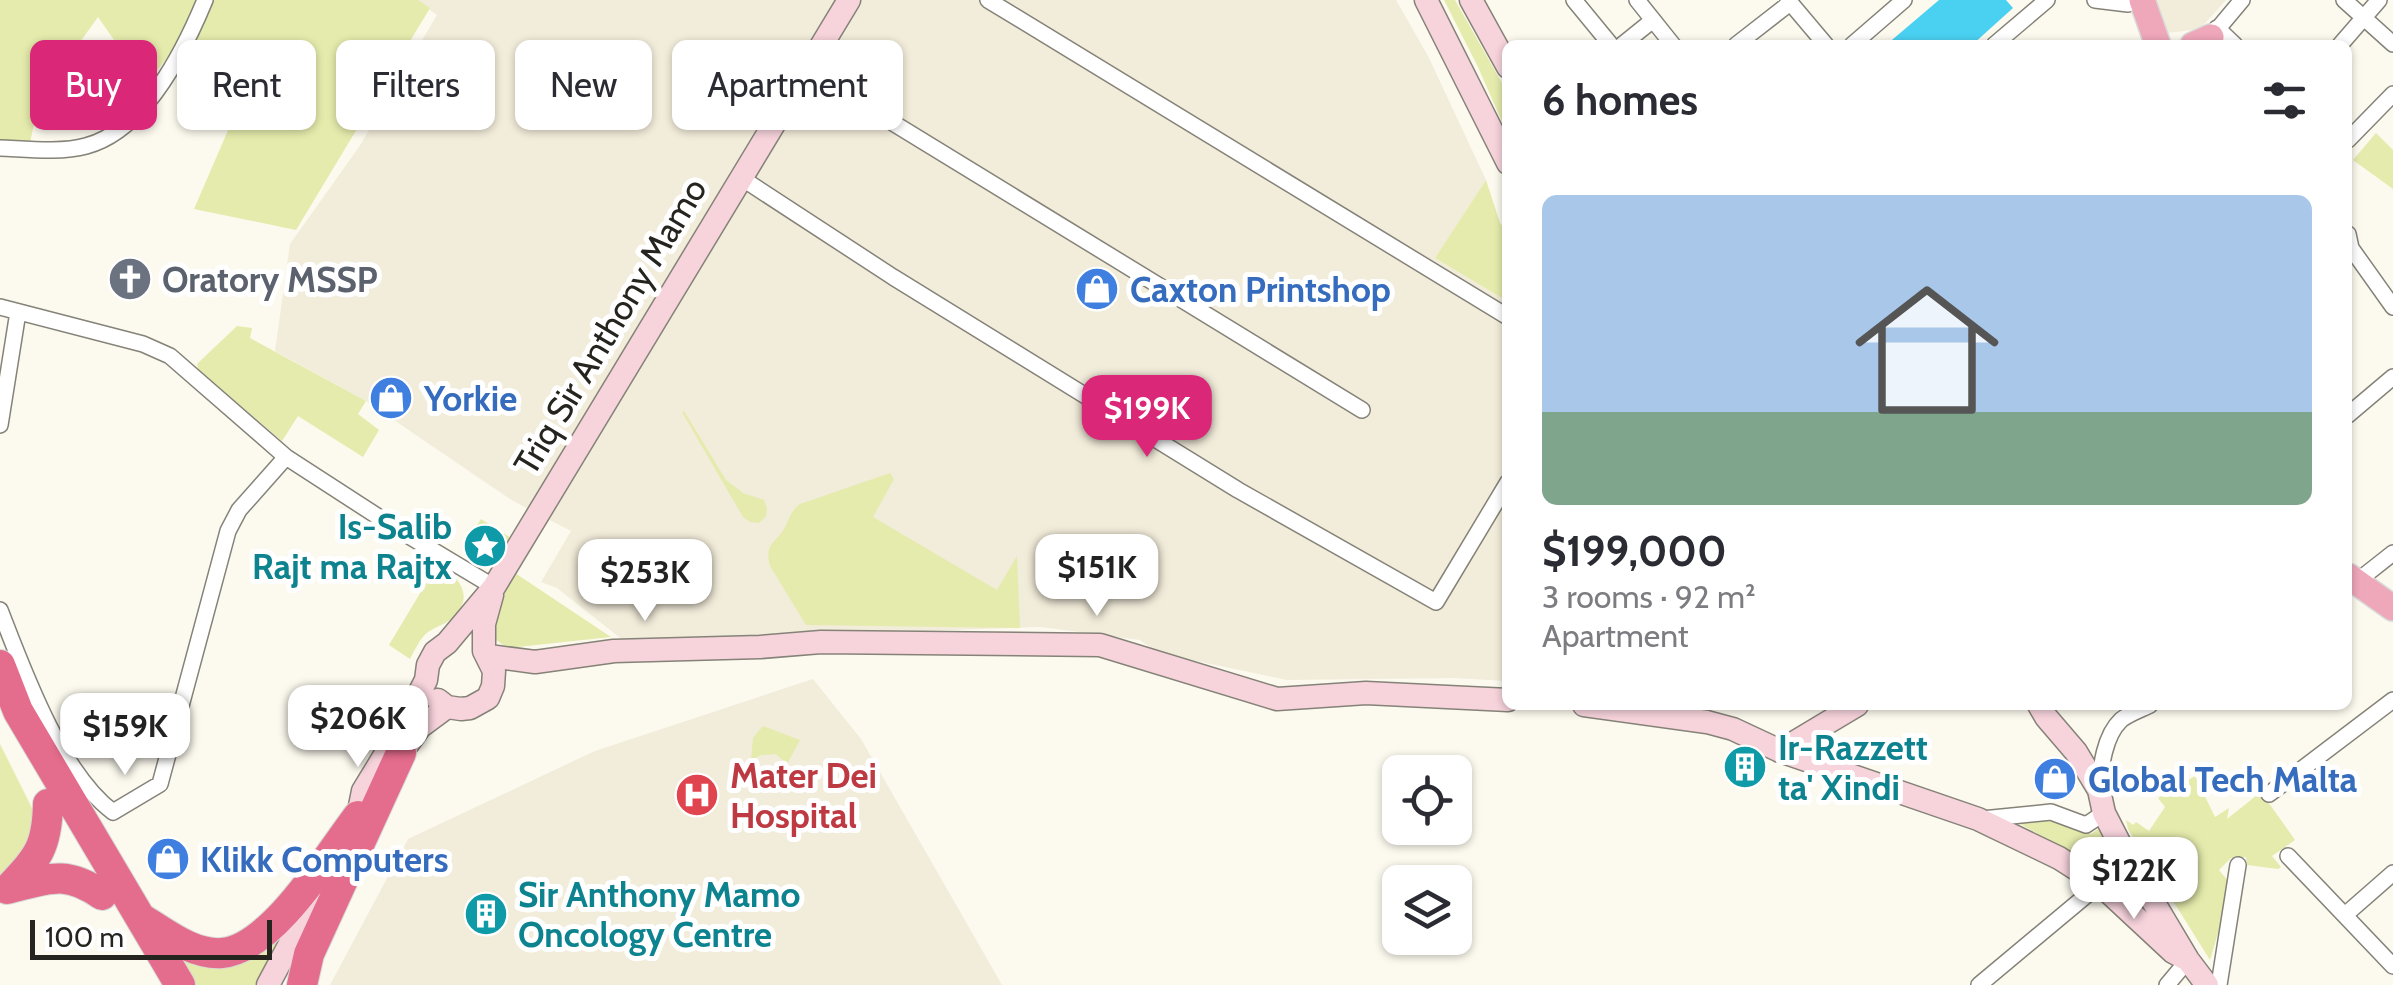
<!DOCTYPE html>
<meta charset="utf-8">
<style>
:root{--surface:#fff;--page:#f2f2f3;--text:#2b2b33;--muted:#7c7c81;--line:#e1e1e2;--accent:#db2777}
body{margin:0;font-family:Cabin,sans-serif;background:var(--page);color:var(--text);height:100vh;display:flex;flex-direction:column;font-size:38px;white-space:nowrap}
*{box-sizing:border-box;margin:0}
p{font-size:32px;color:var(--muted)}
.icon{flex:none;width:55px;height:55px;fill:none;stroke:currentColor;stroke-width:2;stroke-linecap:round;stroke-linejoin:round}
.map{position:relative;flex:1;overflow:hidden}
.drawer{position:absolute;left:1502px;top:40px;width:850px;height:670px;display:flex;flex-direction:column;background:var(--surface);border-radius:15px;box-shadow:0 2px 8px #0004}
.drawer>*{flex:none}
.banner{position:absolute;left:30px;top:40px;width:950px;height:90px;display:flex;gap:20px}
.tools{position:absolute;left:1382px;top:755px;display:grid;gap:20px}
.tools a{display:grid;place-items:center;width:90px;height:90px;border-radius:15px;background:var(--surface);box-shadow:0 2px 8px #0004;font-size:50px}
.scale{position:absolute;left:30px;bottom:25px;width:242px;box-sizing:border-box;padding-left:10px;border:5px solid #25241f;border-top:0;font-size:28px;line-height:35px;white-space:nowrap;color:#25241f;-webkit-text-stroke:8px #fff;paint-order:stroke}
.price{position:absolute;translate:-50% -85px;padding:0 22px;border-radius:20px;background:#fff;color:#222;font-size:32px;line-height:65px;filter:drop-shadow(0 2px 5px #0008)}
.price::after{content:'';position:absolute;left:50%;top:60px;width:30px;height:22px;margin-left:-15px;background:inherit;clip-path:polygon(0 0,100% 0,50% 100%)}
.price.on{background:var(--accent);color:#fff}
ul{padding:0;list-style:none}
li{display:grid;align-content:center;gap:20px;height:530px;padding:0 40px}
li+li{border-top:2px solid var(--line)}
li span{display:grid;place-items:center;height:310px;border-radius:15px;color:#555}
li>.icon{margin-inline-start:auto}
span .icon{width:180px;height:180px;fill:#fffc;stroke-width:1}
li b{font-size:42px}
h2{display:flex;justify-content:space-between;align-items:center;height:120px;padding:0 40px;font-size:42px}
.chip{padding:0 35px;border-radius:15px;background:var(--surface);box-shadow:0 2px 8px #0004;font-size:35px;line-height:90px}
.chip.on{background:var(--accent);color:#fff}
.map>svg:first-child{display:block}
</style>
<div class="map">
<svg width="2393" height="985" viewBox="0 0 2393 985">
<rect width="100%" height="100%" fill="#fcf9ee"/>
<path fill="#f2ecda" d="M415,0H1396L1428,56L1486,180L1435,258L1507,301V681L1455,678L1287,680L1158,653L1140,640L1041,627L624,641L557,588L541,582L571,531L513,501L366,401L275,351L290,244L359,147L437,15Z
M2155,0H2226L2200,29L2167,33Z
M813,679L861,739L1002,985H330L408,839L595,751Z"/>
<path fill="#e5ebac" d="M0,0H418L430,8L296,230L194,209L242,98L170,54L149,81L128,60L98,17L39,99L30,143L0,142Z
M1444,0H1455L1507,92V133L1478,67Z
M2376,133L2393,150V189L2353,160Z
M1486,180L1500,223L1507,232V301L1435,258Z
M237,326L252,328L250,338L366,401L358,414L379,430L363,457L298,416L282,441L198,369L197,364Z
M684,411L726,480L743,493L764,500L767,508L766,516L759,523L750,522L743,517L682,412Z
M890,473L894,479L873,517L997,590L1017,556L1020,628L806,625L770,566C764,542 776,544 785,527C791,516 790,512 800,504Z
M481,519L511,538L493,568L464,555L465,544Z
M440,560C459,581 477,596 450,620C443,625 435,627 428,632C420,638 415,650 410,659L389,645Z
M515,573L611,637L507,648L495,639L491,618Z
M763,726L800,740L787,764L776,754L761,755L751,760L753,738Z
M0,744L40,824L0,886Z
M2195,776L2215,817L2229,808L2227,819L2261,792L2295,840L2272,856L2281,867L2278,869L2247,865L2246,857L2231,858L2219,870L2232,886L2210,960L2128,829L2126,820L2133,825L2136,822L2149,831L2165,807L2158,798Z
M2052,817L2091,834L2098,829L2111,847L2113,862L2101,870L2015,821Z
M293,909L255,985H192L164,940L199,957Z"/>
<path fill="#4ad1f1" d="M1939,0H2006L2013,8L1972,45H1886Z"/>
<g fill="none" stroke-linecap="round" stroke-linejoin="round">
<g stroke="#858278" stroke-width="18">
<path id="street" d="M988,0L1508,317
M1574,0L1611,45
M1637,0L1673,45
M1788,0L1826,45
M2095,0L2128,4
M2344,0L2393,44
M2217,28L2235,45
M2211,37L2242,0
M1622,45L1653,20
M1736,45L1790,3
M1852,45L1904,0
M1994,45L2047,0
M2340,45L2379,0
M805,69L1362,410
M2348,140L2393,94
M0,148C26,149 61,153 86,146C144,131 184,51 205,0
M740,177L893,277L1238,490L1436,602L1508,482
M2348,234L2351,248L2393,307
M0,307L143,344L170,356L286,457L394,527L494,587
M2348,415L2393,377
M0,425L18,312
M2355,583L2393,553
M0,610C24,672 60,772 113,812L160,784L228,531L239,510L286,457
M2099,789C2101,767 2104,736 2121,720C2128,714 2142,709 2150,705
M2269,794L2393,700
M1982,819L2051,812L2086,825L2104,813
M2288,856L2393,966
M2345,915L2393,873
M1979,985L2100,884L2126,856
M2167,985L2188,960
M2219,985L2238,865"/>
</g>
<g stroke="#858278" stroke-width="25">
<path id="secondary" d="M1426,0L1508,163
M1471,0L1508,67
M489,656L535,662L614,651L760,647L821,642L1100,645L1277,699L1366,693L1508,700
M438,700L447,707L461,709L470,708L488,698L493,686L494,671L484,651V624L492,595
M1584,705L1707,722L1733,729L1780,751L1978,819L2059,858L2100,884L2173,952L2188,960
M2039,705L2046,717L2076,752L2099,790L2104,813L2126,856L2188,960L2207,985
M1780,751L1857,705
M402,752L420,727L447,707
M358,816L363,791L402,727L426,680L428,665L435,652L447,643L494,587L849,0
M268,985L325,878"/>
</g>
<g stroke="#d8d8d7" stroke-width="28">
<path id="primary" d="M2142,0L2158,45
M2193,45L2211,37
M2348,576L2393,608"/>
</g>
<g stroke="#d8d8d7" stroke-width="32">
<path id="highway" d="M0,665L18,711L180,985
M9,888C38,857 47,848 48,804
M7,889C48,879 65,869 102,895
M144,920C167,934 193,955 222,953C272,949 329,854 358,816
M302,985L309,954L401,753"/>
</g>
<use href="#street" stroke="#fff" stroke-width="15"/>
<use href="#secondary" stroke="#f7d3dc" stroke-width="22"/>
<use href="#primary" stroke="#efa7ba" stroke-width="25"/>
<use href="#highway" stroke="#e46c8c" stroke-width="30"/>
</g>
<defs>
<g id="church-disc" transform="scale(2.25)"><circle r="9.5" fill="#6b7280" stroke="#fff"/><path d="M-1.2-6h2.4v3.5h3.3v2.4h-3.3V6h-2.4V-.1h-3.3v-2.4h3.3Z" fill="#fff"/></g>
<g id="shop-disc" transform="scale(2.25)"><circle r="9.5" fill="#3f7fe0" stroke="#fff"/><path d="M-5-2.5h2.3a2.7 3.5 0 0 1 5.4 0H5L5.5 6h-11ZM-1.5-2.5h3a1.5 2.3 0 0 0-3 0Z" fill="#fff"/></g>
<g id="sight-disc" transform="scale(2.25)"><circle r="9.5" fill="#0f9aa8" stroke="#fff"/><path d="M0-6L1.8-2.2L6-1.7L2.9 1.2L3.7 5.4L0 3.3L-3.7 5.4L-2.9 1.2L-6-1.7L-1.8-2.2Z" fill="#fff"/></g>
<g id="building-disc" transform="scale(2.25)"><circle r="9.5" fill="#0f9aa8" stroke="#fff"/><path d="M-4-6H4V6H1V3H-1V6H-4ZM-2.5-4.3h1.7v1.8h-1.7ZM.8-4.3h1.7v1.8H.8ZM-2.5-1h1.7V.8h-1.7ZM.8-1h1.7V.8H.8Z" fill="#fff"/></g>
<g id="hospital-disc" transform="scale(2.25)"><circle r="9.5" fill="#e0444e" stroke="#fff"/><path d="M-5-5h3v3.5h4V-5h3V5h-3V1.5h-4V5h-3Z" fill="#fff"/></g>
</defs>
<g fill-rule="evenodd">
<use href="#church-disc" x="130" y="279"/>
<use href="#shop-disc" x="1097" y="289"/>
<use href="#shop-disc" x="391" y="398"/>
<use href="#sight-disc" x="485" y="546"/>
<use href="#building-disc" x="1745" y="767"/>
<use href="#shop-disc" x="2055" y="779"/>
<use href="#hospital-disc" x="697" y="795"/>
<use href="#shop-disc" x="168" y="859"/>
<use href="#building-disc" x="486" y="914"/>
</g>
<g text-anchor="middle" dominant-baseline="central" stroke-width="10" stroke-linejoin="round" paint-order="stroke">
<g font-size="35" font-weight="bold" fill="#5b616d" stroke="#fff" text-anchor="start">
<text x="162" y="279">Oratory MSSP</text>
</g>
<g font-size="35" font-weight="bold" fill="#366cbe" stroke="#fff" text-anchor="start">
<text x="1130" y="289">Caxton Printshop</text>
<text x="424" y="398">Yorkie</text>
<text x="2088" y="779">Global Tech Malta</text>
<text x="200" y="859">Klikk Computers</text>
</g>
<g font-size="35" fill="#25241f" stroke="#fff">
<text transform="translate(610 326) rotate(-59)">Triq Sir Anthony Mamo</text>
</g>
<g font-size="35" font-weight="bold" fill="#0d838f" stroke="#fff" text-anchor="start">
<text x="452" y="526" text-anchor="end">Is-Salib<tspan x="452" dy="40">Rajt ma Rajtx</tspan></text>
<text x="1778" y="747">Ir-Razzett<tspan x="1778" dy="40">ta' Xindi</tspan></text>
<text x="518" y="894">Sir Anthony Mamo<tspan x="518" dy="40">Oncology Centre</tspan></text>
</g>
<g font-size="35" font-weight="bold" fill="#be3a42" stroke="#fff" text-anchor="start">
<text x="730" y="775">Mater Dei<tspan x="730" dy="40">Hospital</tspan></text>
</g>
</g>
</svg>
<div class="tools">
<a><svg class="icon" aria-label="locate" viewBox="0 0 24 24"><circle cx="12" cy="12" r="6"/><path d="M12 2v4M12 18v4M2 12h4M18 12h4"/></svg></a>
<a><svg class="icon" aria-label="layers" viewBox="0 0 24 24"><path d="M12 4l9 5-9 5-9-5zM3 14l9 5 9-5"/></svg></a>
</div>
<div class="scale">100 m</div>
<b class="price on" style="left:1147px;top:460px">$199K</b>
<b class="price" style="left:1097px;top:619px">$151K</b>
<b class="price" style="left:645px;top:624px">$253K</b>
<b class="price" style="left:358px;top:770px">$206K</b>
<b class="price" style="left:125px;top:778px">$159K</b>
<b class="price" style="left:2134px;top:922px">$122K</b>
<div class="banner">
<a class="chip on">Buy</a>
<a class="chip">Rent</a>
<a class="chip">Filters</a>
<a class="chip">New</a>
<a class="chip">Apartment</a>
</div>
<section class="drawer">
<h2>6 homes<svg class="icon" aria-label="filters" viewBox="0 0 24 24"><path d="M4 7h16M4 17h16"/><circle cx="9" cy="7" r="2"/><circle cx="15" cy="17" r="2"/></svg></h2>
<ul>
<li><span style="background:linear-gradient(#a9c7e8 70%,#7fa58c 0)"><svg class="icon" aria-label="home" viewBox="0 0 24 24"><path d="M3 11l9-7 9 7M6 9v11h12V9"/></svg></span><div><b>$199,000</b><p>3 rooms · 92 m²</p><p>Apartment</p></div></li>
</ul>
</section>
</div>
